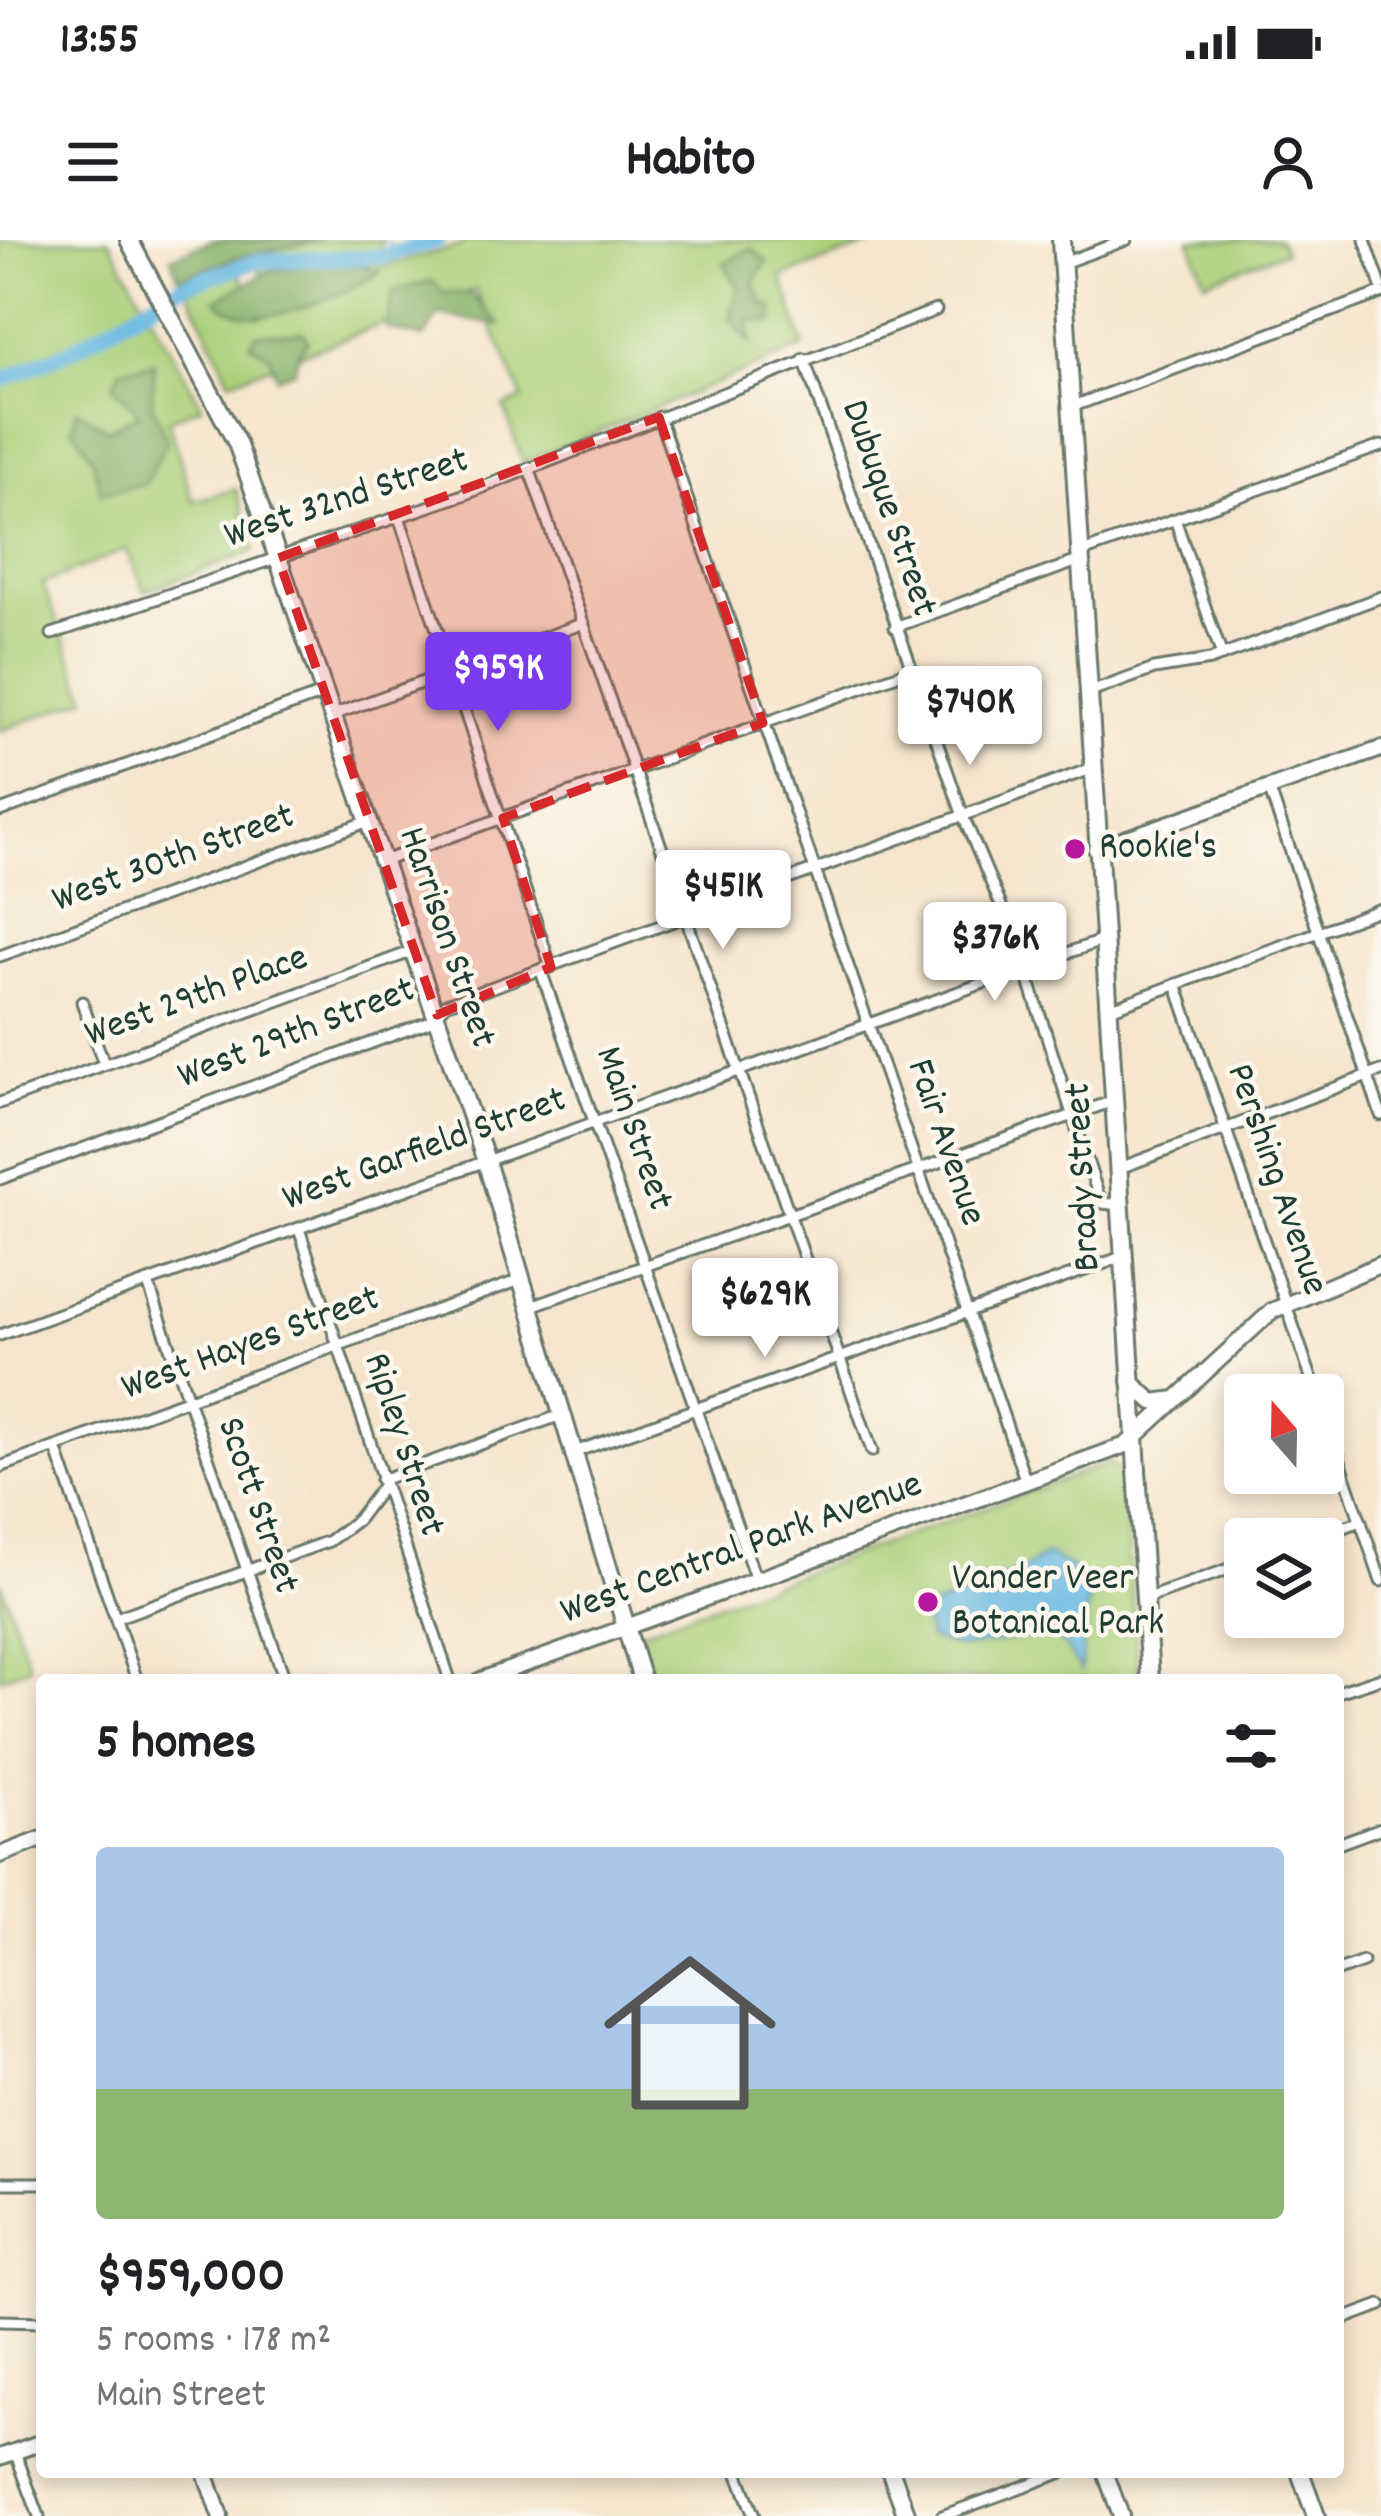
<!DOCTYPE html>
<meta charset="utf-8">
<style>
:root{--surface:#fff;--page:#f6f6f6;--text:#202124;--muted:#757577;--accent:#7c3aed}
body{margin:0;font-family:Dekko,sans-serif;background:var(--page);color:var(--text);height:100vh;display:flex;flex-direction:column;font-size:45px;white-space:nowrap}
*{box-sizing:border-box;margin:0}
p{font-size:39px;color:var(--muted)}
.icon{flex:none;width:66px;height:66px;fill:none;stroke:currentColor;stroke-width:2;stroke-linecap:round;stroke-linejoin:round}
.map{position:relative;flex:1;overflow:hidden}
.details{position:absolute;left:36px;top:1434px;width:1308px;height:804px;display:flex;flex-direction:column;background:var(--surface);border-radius:12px;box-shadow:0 6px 18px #0003}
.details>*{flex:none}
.needle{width:78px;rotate:340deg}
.tools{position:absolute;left:1224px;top:1134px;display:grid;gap:24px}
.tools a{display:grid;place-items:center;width:120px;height:120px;border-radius:12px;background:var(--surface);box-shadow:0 6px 18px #0003;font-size:60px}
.price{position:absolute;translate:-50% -102px;padding:0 27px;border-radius:12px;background:#fff;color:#222;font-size:39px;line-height:78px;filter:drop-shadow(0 3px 6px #0008)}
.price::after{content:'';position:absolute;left:50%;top:72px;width:36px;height:27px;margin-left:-18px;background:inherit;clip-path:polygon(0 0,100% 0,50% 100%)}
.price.active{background:var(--accent);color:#fff}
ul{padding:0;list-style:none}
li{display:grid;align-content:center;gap:24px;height:636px;padding:0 60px}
li span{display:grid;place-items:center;height:372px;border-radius:12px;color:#555}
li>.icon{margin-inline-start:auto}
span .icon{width:216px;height:216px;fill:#fffc;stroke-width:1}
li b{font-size:51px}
h2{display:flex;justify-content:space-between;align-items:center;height:144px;padding:0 60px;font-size:51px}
.status{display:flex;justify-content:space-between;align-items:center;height:84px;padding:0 60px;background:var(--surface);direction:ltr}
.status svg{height:33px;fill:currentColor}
header{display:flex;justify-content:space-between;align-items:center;height:156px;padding:0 60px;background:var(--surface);font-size:54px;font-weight:700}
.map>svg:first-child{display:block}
</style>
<div class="status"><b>13:55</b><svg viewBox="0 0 49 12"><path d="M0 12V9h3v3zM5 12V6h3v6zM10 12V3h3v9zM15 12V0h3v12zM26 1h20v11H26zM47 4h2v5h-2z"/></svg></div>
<header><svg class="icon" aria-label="menu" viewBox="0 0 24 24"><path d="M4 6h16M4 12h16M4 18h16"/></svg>Habito<svg class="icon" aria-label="person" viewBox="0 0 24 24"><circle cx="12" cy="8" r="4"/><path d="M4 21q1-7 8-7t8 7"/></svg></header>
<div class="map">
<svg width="1381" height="2276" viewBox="0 0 1381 2276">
<rect width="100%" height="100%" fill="#fbf7ec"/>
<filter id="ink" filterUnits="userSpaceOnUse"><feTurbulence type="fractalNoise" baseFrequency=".00833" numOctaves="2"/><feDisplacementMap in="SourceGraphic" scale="24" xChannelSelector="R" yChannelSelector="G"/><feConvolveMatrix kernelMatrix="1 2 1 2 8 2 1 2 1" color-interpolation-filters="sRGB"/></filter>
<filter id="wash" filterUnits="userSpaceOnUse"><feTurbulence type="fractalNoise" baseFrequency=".004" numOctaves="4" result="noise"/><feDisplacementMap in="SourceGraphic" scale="48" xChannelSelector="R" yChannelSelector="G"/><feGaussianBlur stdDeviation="2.7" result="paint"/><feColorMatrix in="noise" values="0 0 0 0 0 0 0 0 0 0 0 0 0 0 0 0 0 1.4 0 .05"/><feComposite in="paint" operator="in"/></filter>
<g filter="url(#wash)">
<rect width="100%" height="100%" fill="#f6e5cd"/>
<path fill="#abd07a" stroke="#658657" stroke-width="3" d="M0,0H109L202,166L168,180L193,261L236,249L255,311L145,351L126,309L43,344L87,458L0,491Z
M227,0L258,77L275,72L248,0H381L379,28L462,5L463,0H884L782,37L804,107L523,223L504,167L523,159L476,49L230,141L174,20Z
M1190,0H1279L1284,12L1205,41Z
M1109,1223L1123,1232L1139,1440H650L636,1393Z
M0,1340L30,1427L0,1438Z"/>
<path fill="#88b26a" stroke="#54784f" stroke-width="3" d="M213,0H323L239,17L179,38L171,17Z
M751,8L767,22L754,42L763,64L773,67V82L750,80V103L730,79L738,47L724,23Z
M307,25H364L380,33C342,54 254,99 216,60L270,31Z
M432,41L443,52L472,54L500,85L438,75L424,98L386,88L393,51Z
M303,92L308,101L298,113L295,130L277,138L270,116L250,104L256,94Z
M154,123L152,164L167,201L145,244L101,253L92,217L72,188L77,170L107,189L139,174L113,146L121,129Z"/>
<path fill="#66b8e2" stroke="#427a8b" stroke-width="3" d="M1047,1314L1073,1328L1089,1351L1081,1430L1062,1403L1047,1394L962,1408L929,1399L924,1378L928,1369L1019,1332Z"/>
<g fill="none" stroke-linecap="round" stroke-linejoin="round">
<path stroke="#66b8e2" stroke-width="3" d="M384,0L398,9"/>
<path stroke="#66b8e2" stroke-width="16" d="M0,141L72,110L182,46L258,21L384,16L438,0"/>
</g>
</g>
<g filter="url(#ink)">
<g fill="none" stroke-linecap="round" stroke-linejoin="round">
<g stroke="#6a786a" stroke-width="15">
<path id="street" d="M1365,0L1381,46
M1063,23L1126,0
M804,119L963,576L1016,701L1098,954L1103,963L1119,965
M1071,167L1381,53
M659,177L1026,1242
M529,228L872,1211
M399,277L551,727
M1175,279L1222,416
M1077,314L1381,206
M895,387L1078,321
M52,394L463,255L936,70
M1088,453L1154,429L1210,420L1381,357
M333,475L584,383
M1270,551L1381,875
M0,571L325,453
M383,621L911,430
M0,716L369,581
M541,731L756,1340
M1176,744L1317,1155
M82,762L104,824
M1107,770L1381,669
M0,863L416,710
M1117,929L1381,831
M0,939L431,781L446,764L1093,528
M299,989L450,1440
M148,1043L285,1440
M531,1066L1116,860
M0,1095L1101,701
M1323,1171L1381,1341
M56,1208L137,1440
M575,1212L1122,1017
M0,1227L523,1039
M381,1240L564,1174
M1311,1299L1361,1281
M1143,1360L1245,1323
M116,1378L329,1301L357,1280L383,1246
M1338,1452L1381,1438
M1338,1604L1381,1588
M1338,1731L1363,1722
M0,1943H42
M0,2081L42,2082
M1338,2081L1381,2065
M15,2212L39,2276
M737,2232L754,2276
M942,2276L1063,2232"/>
</g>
<g stroke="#6a786a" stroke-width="20">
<path id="secondary" d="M1096,609L1381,509
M1130,1141L1153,1162L1176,1159
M481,1440L1126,1205L1272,1071L1381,1024
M0,1615L42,1599
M0,2217L42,2202
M205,2232L220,2276
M1105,2232L1121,2276"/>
</g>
<g stroke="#6a786a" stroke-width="22">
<path id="highway" d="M129,0L237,203L278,318L486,921L642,1440
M1061,0L1150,1440
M891,2232L907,2276
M1300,2232L1316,2276"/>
</g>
<use href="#street" stroke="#fff" stroke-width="9"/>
<use href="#secondary" stroke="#fff" stroke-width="14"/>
<use href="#highway" stroke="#fff" stroke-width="16"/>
</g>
</g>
<path fill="#d62828" fill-opacity="0.2" stroke="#d62828" stroke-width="9" stroke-dasharray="24 15" stroke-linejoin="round" d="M659,177L763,483L503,578L551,727L437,775L278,318Z"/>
<g fill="#b5179e" stroke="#fbf7ec" stroke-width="4.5">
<circle cx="1075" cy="609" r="12"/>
<circle cx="928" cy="1362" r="12"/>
</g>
<g text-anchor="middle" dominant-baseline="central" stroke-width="9" stroke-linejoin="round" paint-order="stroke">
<g font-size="39" fill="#1f3d34" stroke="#fbf7ec">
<text transform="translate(347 260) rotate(-18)">West 32nd Street</text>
<text transform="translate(887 269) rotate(71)">Dubuque Street</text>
<text transform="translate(174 620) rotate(-20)">West 30th Street</text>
<text transform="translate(445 698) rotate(71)">Harrison Street</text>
<text transform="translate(197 758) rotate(-20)">West 29th Place</text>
<text transform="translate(297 795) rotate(-21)">West 29th Street</text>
<text transform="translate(632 889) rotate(71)">Main Street</text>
<text transform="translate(944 903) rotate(71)">Fair Avenue</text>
<text transform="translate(425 911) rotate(-20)">West Garfield Street</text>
<text transform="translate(1085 937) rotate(-93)">Brady Street</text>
<text transform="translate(1275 940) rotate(71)">Pershing Avenue</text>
<text transform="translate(251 1105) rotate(-20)">West Hayes Street</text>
<text transform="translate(402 1205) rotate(72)">Ripley Street</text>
<text transform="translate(256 1266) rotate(71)">Scott Street</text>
<text transform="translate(742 1310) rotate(-20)">West Central Park Avenue</text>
</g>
<g font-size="39" fill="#1f3d34" stroke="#fbf7ec" text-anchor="start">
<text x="1099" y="609">Rookie's</text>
<text x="952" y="1340">Vander Veer<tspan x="952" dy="45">Botanical Park</tspan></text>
</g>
</g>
</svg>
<div class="tools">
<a><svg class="needle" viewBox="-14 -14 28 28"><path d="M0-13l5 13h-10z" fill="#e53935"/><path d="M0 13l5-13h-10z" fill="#757577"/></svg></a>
<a><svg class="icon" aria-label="layers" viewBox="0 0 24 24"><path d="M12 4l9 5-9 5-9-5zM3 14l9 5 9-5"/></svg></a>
</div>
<b class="price active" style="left:498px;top:494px">$959K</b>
<b class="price" style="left:970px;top:528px">$740K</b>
<b class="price" style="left:723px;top:712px">$451K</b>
<b class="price" style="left:995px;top:764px">$376K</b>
<b class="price" style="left:765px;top:1120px">$629K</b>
<section class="details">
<h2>5 homes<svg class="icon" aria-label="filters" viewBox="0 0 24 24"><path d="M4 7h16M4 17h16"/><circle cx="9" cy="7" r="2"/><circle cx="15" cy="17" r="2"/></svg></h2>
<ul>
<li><span style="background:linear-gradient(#a9c7e8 65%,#8fb573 0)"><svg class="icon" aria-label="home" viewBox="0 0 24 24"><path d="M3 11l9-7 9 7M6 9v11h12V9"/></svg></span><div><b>$959,000</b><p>5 rooms · 178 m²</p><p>Main Street</p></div></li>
</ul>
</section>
</div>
